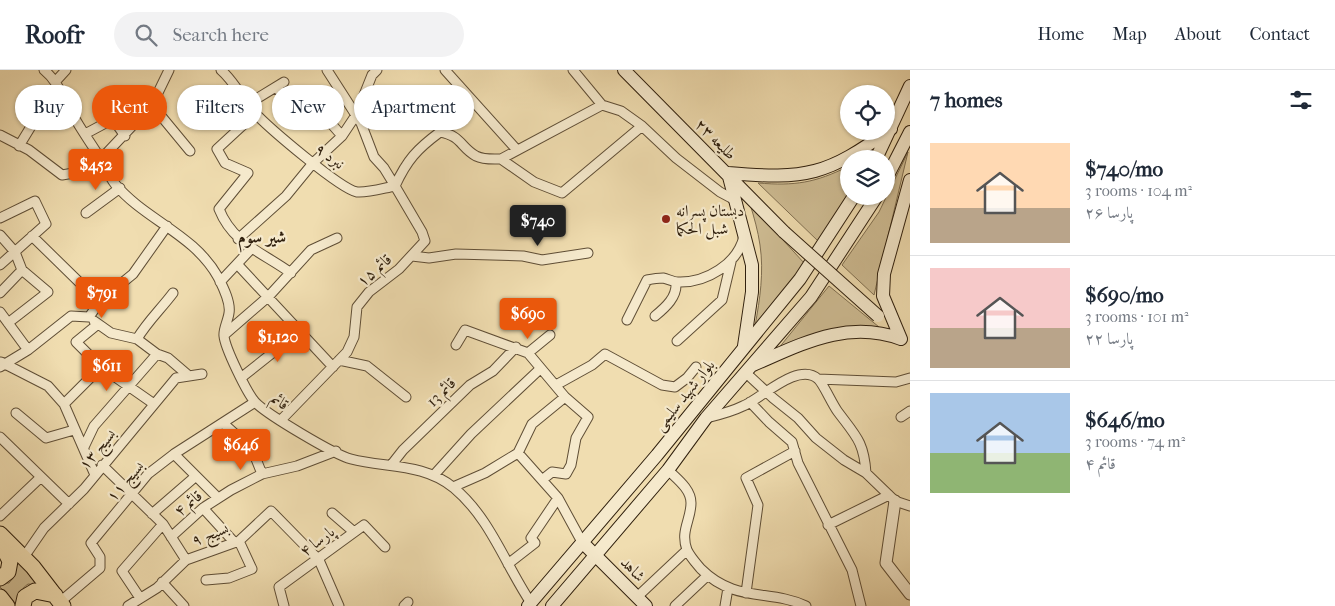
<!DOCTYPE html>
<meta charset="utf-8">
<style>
:root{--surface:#fff;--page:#f2f2f3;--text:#1f2937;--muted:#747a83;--line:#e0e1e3;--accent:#ea580c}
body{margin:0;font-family:"IM FELL French Canon",Amiri,serif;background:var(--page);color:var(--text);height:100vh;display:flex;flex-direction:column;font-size:19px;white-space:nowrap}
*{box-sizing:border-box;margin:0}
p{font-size:16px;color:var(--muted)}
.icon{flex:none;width:28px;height:28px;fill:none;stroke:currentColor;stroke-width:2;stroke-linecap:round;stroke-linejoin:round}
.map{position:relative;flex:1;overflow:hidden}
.panel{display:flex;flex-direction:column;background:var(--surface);width:425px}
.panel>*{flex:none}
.top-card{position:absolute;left:15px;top:15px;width:475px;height:45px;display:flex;gap:10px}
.fabs{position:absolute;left:840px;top:15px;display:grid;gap:10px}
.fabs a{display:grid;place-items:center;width:55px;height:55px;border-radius:50%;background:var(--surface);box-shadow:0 1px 4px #0004;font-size:25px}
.price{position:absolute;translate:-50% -42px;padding:0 11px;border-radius:5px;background:var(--accent);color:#fff;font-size:16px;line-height:32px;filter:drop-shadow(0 1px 2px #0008)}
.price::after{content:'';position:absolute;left:50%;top:30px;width:15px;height:11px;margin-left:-8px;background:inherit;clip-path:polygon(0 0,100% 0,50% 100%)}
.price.on{background:#222;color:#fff}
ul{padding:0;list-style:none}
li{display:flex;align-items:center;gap:15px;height:125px;padding:0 20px}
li+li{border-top:1px solid var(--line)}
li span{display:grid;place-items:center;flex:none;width:140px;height:100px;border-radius:0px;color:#555}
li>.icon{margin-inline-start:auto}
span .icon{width:60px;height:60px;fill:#fffc;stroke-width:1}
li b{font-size:21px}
h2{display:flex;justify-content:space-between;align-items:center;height:60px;padding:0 20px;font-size:21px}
.pill{padding:0 18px;border-radius:22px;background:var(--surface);box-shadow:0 1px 4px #0004;font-size:18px;line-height:45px}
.pill.on{background:var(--accent);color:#fff}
header{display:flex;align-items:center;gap:30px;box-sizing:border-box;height:70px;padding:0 25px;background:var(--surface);border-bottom:1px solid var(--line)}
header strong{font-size:24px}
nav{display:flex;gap:28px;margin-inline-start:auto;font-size:18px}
.search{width:350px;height:45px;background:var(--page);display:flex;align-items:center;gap:12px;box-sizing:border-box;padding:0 18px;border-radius:28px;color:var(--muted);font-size:19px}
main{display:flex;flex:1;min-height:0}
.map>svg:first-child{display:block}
</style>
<header>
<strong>Roofr</strong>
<div class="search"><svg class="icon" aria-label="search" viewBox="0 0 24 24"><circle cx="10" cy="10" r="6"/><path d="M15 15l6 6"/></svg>Search here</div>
<nav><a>Home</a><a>Map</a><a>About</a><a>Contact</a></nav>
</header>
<main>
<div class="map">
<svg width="910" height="536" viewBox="0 0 910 536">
<rect width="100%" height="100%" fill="#f0ddb0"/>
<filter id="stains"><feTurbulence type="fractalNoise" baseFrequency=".004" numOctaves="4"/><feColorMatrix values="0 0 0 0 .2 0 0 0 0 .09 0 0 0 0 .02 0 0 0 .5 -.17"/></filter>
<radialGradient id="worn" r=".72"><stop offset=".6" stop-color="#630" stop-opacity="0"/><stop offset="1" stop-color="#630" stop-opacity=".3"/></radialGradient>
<path fill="#cfbd94" stroke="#7f6e50" d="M908,82L874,225L842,195L879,142Z
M849,96V123L818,171L758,113C795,116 815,113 849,96Z
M750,134L805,194L755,256C760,229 764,202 760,175C758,161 754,147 750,134Z
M829,216L879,257C842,254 812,264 778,279Z
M16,488L37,515L28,514C20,520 17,525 18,536L0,517V513H9C16,505 17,499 16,488Z"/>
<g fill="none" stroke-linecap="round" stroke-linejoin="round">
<g stroke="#5f4e36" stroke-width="11">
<path id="minor" d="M44,0C59,12 63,29 73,45C81,60 91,73 100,88C105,96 109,106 115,114C145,150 194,164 218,207C223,217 231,232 229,243C228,251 223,259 224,266C225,278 247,323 255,332C266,344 335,385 351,389C386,398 424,393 454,418C490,448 505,494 531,533
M221,0C235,12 242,29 254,42C268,57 340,119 357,122C368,123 384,118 395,116L422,162L425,171L399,199L369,222L357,237L354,267L347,282L281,350
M327,0L361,53L374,87L384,98L395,116C407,90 417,79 440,62C462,66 460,77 476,86C484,90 493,89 501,89L602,35
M445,0L517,80
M573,0L602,35L621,41L642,56L676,88L720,122L735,130
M55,12L66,0
M275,18L328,50L342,66
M248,34L284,12
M152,35L190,81
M256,43L217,79L225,93L248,103L219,139C233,174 262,182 291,203
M85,64L113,49L125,66
M0,65L29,80L62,105L85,101L101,89L152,35L169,0
M19,76L41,40L63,23
M501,89L534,112L562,123L642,56
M86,143L120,118
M0,148L35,131L46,154L0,195
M0,165L15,182L22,200L48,222L8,253
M32,166L79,212
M238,169L286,126L313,93L342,66L356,45L372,5L377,0
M412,186L429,188L456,184L523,186L542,190L588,183
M237,194L333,297
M220,212L251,179
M0,223L22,200
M0,242L28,280
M655,246C666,237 677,227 676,213
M627,250L647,210C652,209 658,208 663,208C668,209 673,212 678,212C706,213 738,194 744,166
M94,251L111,263L137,269L157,284L168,288L189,306
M98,254L76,272L101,297L154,334
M224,265L269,226L311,180L337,168
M137,269C147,252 161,239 173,223
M677,271L722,230L731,192
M456,275L465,260L528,283L565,327L588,347L576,368L571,395L566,404L552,402L542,410
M528,283L550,265
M339,290L367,296L406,327
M1,292L48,316L64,334L95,405
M0,297L28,280L71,246L89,247L101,230L133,204L167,156
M745,302L773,328L798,348L816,368L844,390L866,403L895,431L910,436
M242,307L300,261
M818,309L896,312L910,308
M556,315L592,295L605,284L662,315L675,317L687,308L696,297
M565,327L532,354L518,383L558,428L582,472
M750,332L769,352L792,372L798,393L852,500L861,536
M64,334L101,297
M16,343L46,368L74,360
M901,347L910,341
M706,348C718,345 731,342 743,336C761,329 798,291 818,309C823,313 832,334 838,342C856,366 864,372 866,403
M223,353L252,379L262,404
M0,367L69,434
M84,377L94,356L157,284
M174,384L218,428
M392,394L403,380L470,315L493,301L516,277
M102,395L163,454L186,490
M434,405L471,364L540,299
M453,417L485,403L518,383
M203,438L234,472
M332,443L354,462
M152,444L196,406
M0,446L41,407
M828,455L889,425
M171,467L203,438L231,420L262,404L297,396L336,381
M687,480C691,488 696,493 701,499C735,533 770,519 806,536
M24,487L44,458L84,419L176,308L202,304
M508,494L535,473L531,468L558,428
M206,510L229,508L252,499L239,471
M162,512L184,536
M746,523L758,435L746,408L795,381
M637,527L687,480C680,461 691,450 691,433C691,419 677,409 668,400
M140,528L122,501L163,454
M60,532L100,498V487L91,473L148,404L174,384L255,332
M128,536L157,518L186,490L239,471L271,441L319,490L339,536
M284,536L279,517L364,455L385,477
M404,536L408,532
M675,536L708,505
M725,536L728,518"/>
</g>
<g stroke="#5f4e36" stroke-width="13">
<path id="tertiary" d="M895,431L886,493L910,524"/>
</g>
<g stroke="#2f1f0d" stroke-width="14">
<path id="secondary" d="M624,0L784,162
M876,89L910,16
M886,109L910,62
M901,269L883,226L884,204L910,110
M744,276L752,222V195L728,103C807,110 827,105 891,59
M753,295C802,274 847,249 901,269
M582,472L646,536
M528,536L657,385L800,209L854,126
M552,536L668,400L706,348L811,227L877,126"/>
</g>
<g stroke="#2f1f0d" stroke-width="17">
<path id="primary" d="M0,464L33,497L63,536
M0,472L10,491L8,502L0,508
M0,527L7,536
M23,536L25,527L35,521L55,525"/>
</g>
<use href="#minor" stroke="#f5e9cc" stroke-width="9"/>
<use href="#tertiary" stroke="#f5e9cc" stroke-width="11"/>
<use href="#secondary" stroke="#f5e9cc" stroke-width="12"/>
<use href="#primary" stroke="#f0ddb0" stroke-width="15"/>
<g stroke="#2f1f0d" stroke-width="14" stroke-linecap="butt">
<path id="secondary-bridge" d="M784,162L878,246"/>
</g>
<use href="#secondary-bridge" stroke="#f5e9cc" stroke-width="12"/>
</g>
<circle fill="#8f2418" stroke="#f5e9cc" stroke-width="2" cx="666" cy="149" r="5"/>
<g text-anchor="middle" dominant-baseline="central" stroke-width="4.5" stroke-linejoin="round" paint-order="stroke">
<g font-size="16" fill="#2f1f0d" stroke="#f5e9cc">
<text transform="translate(716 69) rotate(45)">طلیعه ۲۳</text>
<text transform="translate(330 86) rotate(36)">نبرد ۹</text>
<text transform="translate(374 200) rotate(-41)">قائم ۱۵</text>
<text transform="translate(441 322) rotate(-45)">قائم 13</text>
<text transform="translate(684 325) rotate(-51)">بلوار شهید سلیمی</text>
<text transform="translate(280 331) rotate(35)">قائم</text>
<text transform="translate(97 379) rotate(-50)">بسیج ۱۳</text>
<text transform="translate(125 411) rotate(-49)">بسیج ۱۱</text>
<text transform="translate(188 433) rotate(-39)">قائم ۴</text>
<text transform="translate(210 464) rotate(-21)">بسیج ۹</text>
<text transform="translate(317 471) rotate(-37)">پارسا ۴</text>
<text transform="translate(633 499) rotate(46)">شاهد</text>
</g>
<g font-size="16" fill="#2f1f0d" stroke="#f5e9cc" text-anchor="start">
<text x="676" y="140">دبستان پسرانه<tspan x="676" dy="18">شبل الحکما</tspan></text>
</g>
<g font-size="18" font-weight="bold" fill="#2f1f0d" stroke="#f5e9cc">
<text x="262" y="167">شیر سوم</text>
</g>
</g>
<rect width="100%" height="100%" filter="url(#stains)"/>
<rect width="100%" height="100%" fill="url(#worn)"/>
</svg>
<div class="fabs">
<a><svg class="icon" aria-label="locate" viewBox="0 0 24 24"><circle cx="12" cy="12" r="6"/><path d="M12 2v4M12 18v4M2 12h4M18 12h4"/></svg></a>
<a><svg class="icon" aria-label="layers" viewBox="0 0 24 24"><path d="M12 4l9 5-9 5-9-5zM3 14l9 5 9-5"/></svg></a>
</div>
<b class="price" style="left:96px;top:121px">$452</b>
<b class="price on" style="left:538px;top:177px">$740</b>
<b class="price" style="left:102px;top:249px">$791</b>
<b class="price" style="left:528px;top:270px">$690</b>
<b class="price" style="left:278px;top:293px">$1,120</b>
<b class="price" style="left:107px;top:322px">$611</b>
<b class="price" style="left:241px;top:401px">$646</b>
<div class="top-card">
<a class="pill">Buy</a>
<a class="pill on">Rent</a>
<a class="pill">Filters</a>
<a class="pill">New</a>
<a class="pill">Apartment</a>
</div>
</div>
<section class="panel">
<h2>7 homes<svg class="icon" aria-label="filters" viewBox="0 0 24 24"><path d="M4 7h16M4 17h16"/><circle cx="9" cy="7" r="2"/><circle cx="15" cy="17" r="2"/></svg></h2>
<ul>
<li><span style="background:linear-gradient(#ffd9b3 65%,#b9a48a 0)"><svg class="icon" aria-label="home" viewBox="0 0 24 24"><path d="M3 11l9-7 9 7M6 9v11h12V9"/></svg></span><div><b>$740/mo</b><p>3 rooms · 104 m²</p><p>پارسا ۲۶</p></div></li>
<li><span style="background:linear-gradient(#f6c9c9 60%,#b9a48a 0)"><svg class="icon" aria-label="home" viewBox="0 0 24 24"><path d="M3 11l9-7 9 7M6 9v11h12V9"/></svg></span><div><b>$690/mo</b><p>3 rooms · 101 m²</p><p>پارسا ۲۲</p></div></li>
<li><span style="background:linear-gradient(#a9c7e8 60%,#8fb573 0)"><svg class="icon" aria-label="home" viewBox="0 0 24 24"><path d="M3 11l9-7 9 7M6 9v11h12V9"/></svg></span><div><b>$646/mo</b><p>3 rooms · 74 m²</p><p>قائم ۴</p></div></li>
</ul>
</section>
</main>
